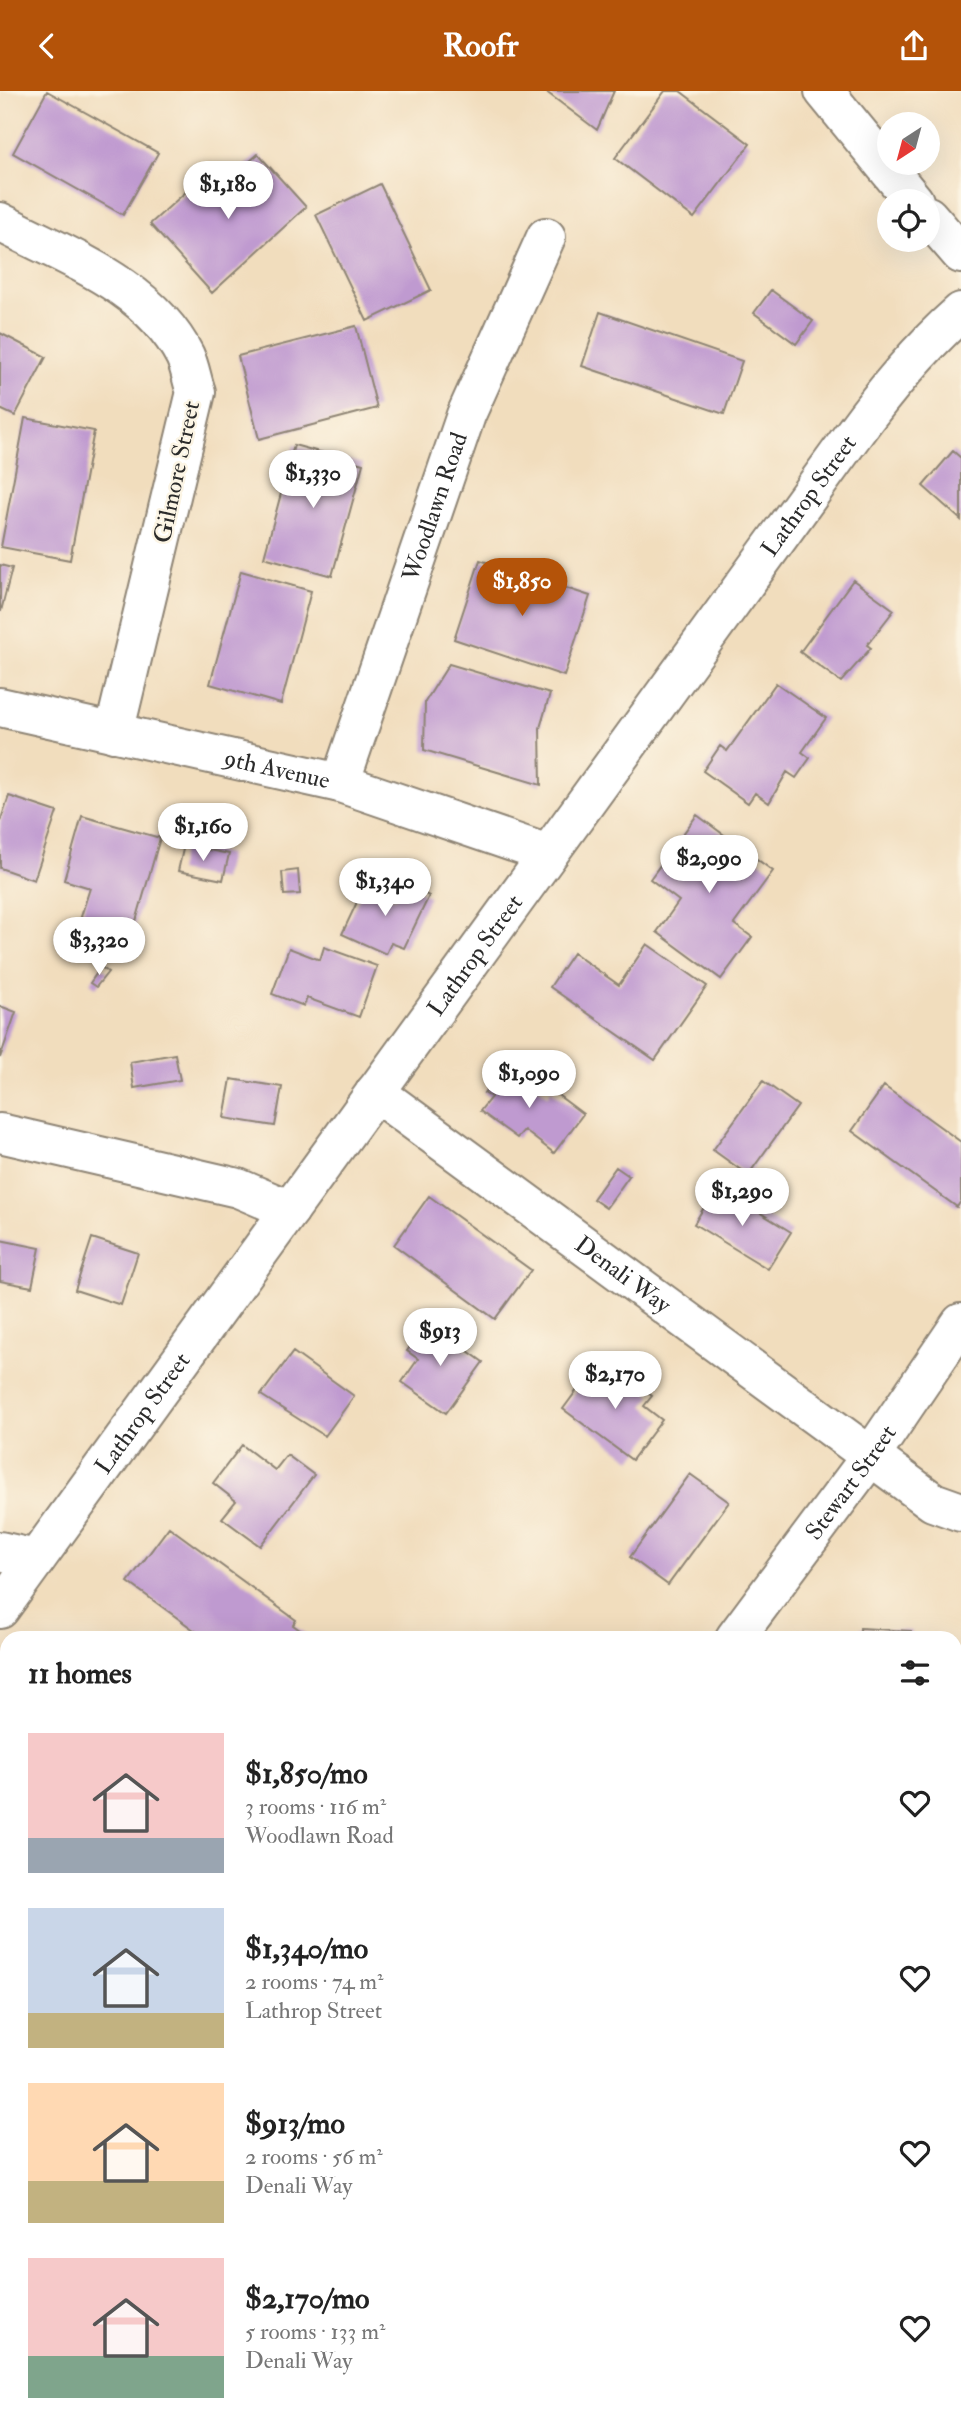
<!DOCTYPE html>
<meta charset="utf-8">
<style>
:root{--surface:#fff;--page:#f2f2f2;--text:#222;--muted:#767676;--accent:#b45309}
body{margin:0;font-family:"IM FELL Double Pica",serif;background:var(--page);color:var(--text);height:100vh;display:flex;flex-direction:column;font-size:26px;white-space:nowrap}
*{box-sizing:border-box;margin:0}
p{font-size:23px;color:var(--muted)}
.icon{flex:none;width:38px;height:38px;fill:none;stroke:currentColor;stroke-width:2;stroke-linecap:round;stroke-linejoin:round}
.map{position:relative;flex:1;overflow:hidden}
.side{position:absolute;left:0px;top:1540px;width:962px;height:798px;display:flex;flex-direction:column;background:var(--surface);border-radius:21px 21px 0 0;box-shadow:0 7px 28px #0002}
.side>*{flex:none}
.needle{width:46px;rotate:216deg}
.fabs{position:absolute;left:877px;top:21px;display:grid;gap:14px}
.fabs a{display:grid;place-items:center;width:63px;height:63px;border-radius:50%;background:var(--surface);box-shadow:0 7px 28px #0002;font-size:35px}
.price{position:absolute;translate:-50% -60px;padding:0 16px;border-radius:24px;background:#fff;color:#222;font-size:23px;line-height:46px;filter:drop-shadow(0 2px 4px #0008)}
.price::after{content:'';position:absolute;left:50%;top:42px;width:21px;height:16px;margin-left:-10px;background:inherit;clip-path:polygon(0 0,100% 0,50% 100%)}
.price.on{background:var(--accent);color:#fff}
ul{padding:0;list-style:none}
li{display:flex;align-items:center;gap:21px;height:175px;padding:0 28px}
li span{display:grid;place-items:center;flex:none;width:196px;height:140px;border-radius:0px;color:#555}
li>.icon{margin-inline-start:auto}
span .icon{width:84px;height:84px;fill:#fffc;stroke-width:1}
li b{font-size:30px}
h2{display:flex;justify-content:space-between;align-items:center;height:84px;padding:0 28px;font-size:30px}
header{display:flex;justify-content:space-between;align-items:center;height:91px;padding:0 28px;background:var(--accent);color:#fff;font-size:32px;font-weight:700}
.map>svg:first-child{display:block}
</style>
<header><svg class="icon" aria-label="back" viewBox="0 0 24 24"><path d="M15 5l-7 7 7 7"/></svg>Roofr<svg class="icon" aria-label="share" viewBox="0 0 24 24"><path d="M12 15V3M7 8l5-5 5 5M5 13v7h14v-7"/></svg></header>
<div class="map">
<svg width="961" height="2338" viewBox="0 0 961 2338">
<rect width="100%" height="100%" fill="#fcf5e5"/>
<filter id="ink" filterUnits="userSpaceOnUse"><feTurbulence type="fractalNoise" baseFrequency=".0143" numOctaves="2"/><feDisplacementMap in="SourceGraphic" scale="14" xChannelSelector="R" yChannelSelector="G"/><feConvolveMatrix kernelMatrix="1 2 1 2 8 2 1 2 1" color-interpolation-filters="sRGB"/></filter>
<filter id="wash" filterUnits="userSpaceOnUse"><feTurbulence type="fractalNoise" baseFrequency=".00686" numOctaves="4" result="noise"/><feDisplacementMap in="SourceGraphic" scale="28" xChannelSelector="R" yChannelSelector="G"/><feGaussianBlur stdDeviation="1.57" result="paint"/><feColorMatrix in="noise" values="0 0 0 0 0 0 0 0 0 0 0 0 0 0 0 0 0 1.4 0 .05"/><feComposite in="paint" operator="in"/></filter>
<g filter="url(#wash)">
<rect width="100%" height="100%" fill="#f1ddbd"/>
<path fill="#abda88" stroke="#6b825a" stroke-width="2" d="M486,2331H920L918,2338H499Z"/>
<path fill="#54b4d2" stroke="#40707e" stroke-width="2" d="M0,2300L7,2301V2331H217L237,2338H0Z"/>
<g id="blocks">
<path fill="#bf9ad0" d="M47,0L158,62L123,124L13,62Z
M545,0H614L597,39Z
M665,0H680L750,53L694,127L615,67Z
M258,63L306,116L212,202L150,133L207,82L220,97Z
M380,93L431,199L367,230L316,124Z
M771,199L813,230L796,253L754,222Z
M600,221L742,270L724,323L582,275Z
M356,235L377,317L259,348L238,265Z
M0,242L46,266L15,325L0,318Z
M25,327L94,340L70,469L1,456Z
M294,354L363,373L332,485L264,466Z
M953,360L961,367V429L923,395Z
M480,469L590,505L564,585L454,548Z
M0,474L12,477L1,520H0Z
M241,480L311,500L281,613L210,593Z
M853,489L894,519L867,554L871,557L841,591L800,561Z
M449,573L550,603L540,637L541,694L424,659L425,611Z
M776,592L826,627L802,661L810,667L796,687L787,681L769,712L755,702L748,712L703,680L720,655L727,660Z
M9,705L57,721L34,789L0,777V731Z
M697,724L773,780L734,833L752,846L721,888L657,841L679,810L650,788Z
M82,725L160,747L132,844L80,829L90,797L64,789Z
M184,754L229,763L223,789L178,780Z
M298,779L300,803L284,804L282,781Z
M402,792L429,805L404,857L391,852L386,863L342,843L365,794L395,808Z
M647,853L707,895L655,969L550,896L573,862L619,894Z
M324,856L377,875L359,926L307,907L304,915L272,903L289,857L320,869Z
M101,876L108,881L96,896L90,892Z
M0,915L16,921L0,967Z
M175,963L180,989L134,997L130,971Z
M506,973L548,1004L551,999L583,1023L554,1062L524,1039L517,1047L480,1020L491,1006L484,1002Z
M231,988L282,996L275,1035L224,1027Z
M763,990L798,1015L748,1084L713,1059Z
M884,995L961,1051V1110L957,1116L852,1040Z
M616,1076L629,1085L606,1117L593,1108Z
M717,1095L791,1141L768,1178L694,1133Z
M429,1105L531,1179L495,1228L394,1154Z
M92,1147L138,1162L121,1214L75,1199Z
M0,1149L40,1157L32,1196L0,1190Z
M428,1231L483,1271L446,1322L402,1291L418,1268L407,1260Z
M293,1261L354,1305L325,1345L261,1304Z
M594,1276L612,1289L619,1280L652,1305L644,1315L662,1329L632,1369L563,1318Z
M242,1354L275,1379L287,1364L314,1384L260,1455L222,1427L236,1410L213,1392Z
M690,1383L729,1411L668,1494L630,1466Z
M169,1436L296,1529L293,1534L311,1547H205L128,1491Z
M860,1537L911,1540L910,1547H860Z
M956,1573H961V1627L956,1626Z
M7,1668V1745L0,1740V1677Z
M0,1752L7,1757V1799L0,1809Z
M956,1984H961V2042H956Z
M0,2051H7V2117H0Z
M956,2074H961V2090H956Z"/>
</g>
</g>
<g filter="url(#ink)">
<use href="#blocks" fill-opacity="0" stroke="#8e8474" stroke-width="2"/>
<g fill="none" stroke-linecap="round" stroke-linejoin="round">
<g stroke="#8e8474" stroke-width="24">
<path id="service" d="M0,1980L7,1974"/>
</g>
<g stroke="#8e8474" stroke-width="42">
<g id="minor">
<path d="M0,131C66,166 149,194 185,265C190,276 192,290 196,301L114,642"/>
<path id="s1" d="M0,616L340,692L548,763"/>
<path id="s2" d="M340,692L466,324L546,146"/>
<path id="s3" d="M375,1001L933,1411L961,1421"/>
<path d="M0,1042L238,1097L290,1119"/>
<path d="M0,1460L36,1468"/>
<path id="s4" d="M735,1547L870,1366L961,1232"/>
<path d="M956,1890H961"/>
</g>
</g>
<g stroke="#8e8474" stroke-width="42">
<g id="tertiary">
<path d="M824,0L914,110"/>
<path d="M928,125L961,163"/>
<path id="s5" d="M0,1518L852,345C885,300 919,258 961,221"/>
<path d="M956,2167L961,2168"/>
<path d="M0,2189H7"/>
</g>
</g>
<use href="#service" stroke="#fff" stroke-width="21"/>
<use href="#minor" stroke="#fff" stroke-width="38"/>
<use href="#tertiary" stroke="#fff" stroke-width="38"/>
</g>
</g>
<g text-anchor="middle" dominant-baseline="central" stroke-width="5" stroke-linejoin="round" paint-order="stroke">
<g font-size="24" fill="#2b2b2b" stroke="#fcf5e5">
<text transform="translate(177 381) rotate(-78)">Gilmore Street</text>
<text stroke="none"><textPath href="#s5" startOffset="1376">Lathrop Street</textPath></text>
<text stroke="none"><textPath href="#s2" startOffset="292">Woodlawn Road</textPath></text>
<text stroke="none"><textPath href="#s1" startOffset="284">9th Avenue</textPath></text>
<text stroke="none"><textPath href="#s5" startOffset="808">Lathrop Street</textPath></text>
<text stroke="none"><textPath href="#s3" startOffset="308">Denali Way</textPath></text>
<text stroke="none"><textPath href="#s5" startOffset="242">Lathrop Street</textPath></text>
<text stroke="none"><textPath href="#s4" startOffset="194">Stewart Street</textPath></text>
</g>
</g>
</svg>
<div class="fabs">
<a><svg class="needle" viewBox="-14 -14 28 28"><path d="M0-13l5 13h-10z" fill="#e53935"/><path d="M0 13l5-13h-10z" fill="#767676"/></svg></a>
<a><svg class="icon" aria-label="locate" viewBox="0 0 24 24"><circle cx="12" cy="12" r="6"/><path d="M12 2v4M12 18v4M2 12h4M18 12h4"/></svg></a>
</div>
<b class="price" style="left:228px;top:130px">$1,180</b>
<b class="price" style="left:313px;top:419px">$1,330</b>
<b class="price on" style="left:522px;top:527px">$1,850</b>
<b class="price" style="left:203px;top:772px">$1,160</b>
<b class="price" style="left:709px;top:804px">$2,090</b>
<b class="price" style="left:385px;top:827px">$1,340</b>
<b class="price" style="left:99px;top:886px">$3,320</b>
<b class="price" style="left:529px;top:1019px">$1,090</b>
<b class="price" style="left:742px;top:1137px">$1,290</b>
<b class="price" style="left:440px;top:1277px">$913</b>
<b class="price" style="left:615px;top:1320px">$2,170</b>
<section class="side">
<h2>11 homes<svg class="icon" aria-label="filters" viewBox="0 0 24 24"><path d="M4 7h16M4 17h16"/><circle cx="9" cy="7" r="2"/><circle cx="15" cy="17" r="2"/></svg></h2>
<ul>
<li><span style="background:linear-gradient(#f6c9c9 75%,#9aa5b1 0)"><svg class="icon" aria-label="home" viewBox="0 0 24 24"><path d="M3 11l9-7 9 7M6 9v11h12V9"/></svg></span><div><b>$1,850/mo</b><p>3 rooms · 116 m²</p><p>Woodlawn Road</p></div><svg class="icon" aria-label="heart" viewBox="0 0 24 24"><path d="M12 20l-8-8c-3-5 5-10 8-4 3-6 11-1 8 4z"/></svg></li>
<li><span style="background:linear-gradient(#c9d6e8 75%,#c2b280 0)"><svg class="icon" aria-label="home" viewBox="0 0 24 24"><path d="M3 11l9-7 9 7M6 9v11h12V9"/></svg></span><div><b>$1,340/mo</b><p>2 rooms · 74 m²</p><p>Lathrop Street</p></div><svg class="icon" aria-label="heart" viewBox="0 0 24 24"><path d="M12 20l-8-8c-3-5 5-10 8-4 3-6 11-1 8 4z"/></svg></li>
<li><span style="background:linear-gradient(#ffd9b3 70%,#c2b280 0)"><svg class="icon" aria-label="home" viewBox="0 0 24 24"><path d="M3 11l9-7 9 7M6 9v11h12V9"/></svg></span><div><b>$913/mo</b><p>2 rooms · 56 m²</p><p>Denali Way</p></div><svg class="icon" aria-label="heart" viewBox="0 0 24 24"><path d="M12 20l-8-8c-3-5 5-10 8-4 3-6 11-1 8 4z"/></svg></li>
<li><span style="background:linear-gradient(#f6c9c9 70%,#7fa58c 0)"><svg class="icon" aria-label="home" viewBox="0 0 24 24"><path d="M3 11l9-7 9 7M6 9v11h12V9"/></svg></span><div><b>$2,170/mo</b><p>5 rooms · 133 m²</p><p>Denali Way</p></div><svg class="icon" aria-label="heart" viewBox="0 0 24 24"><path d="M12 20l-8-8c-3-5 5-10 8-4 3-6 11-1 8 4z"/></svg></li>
</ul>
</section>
</div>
